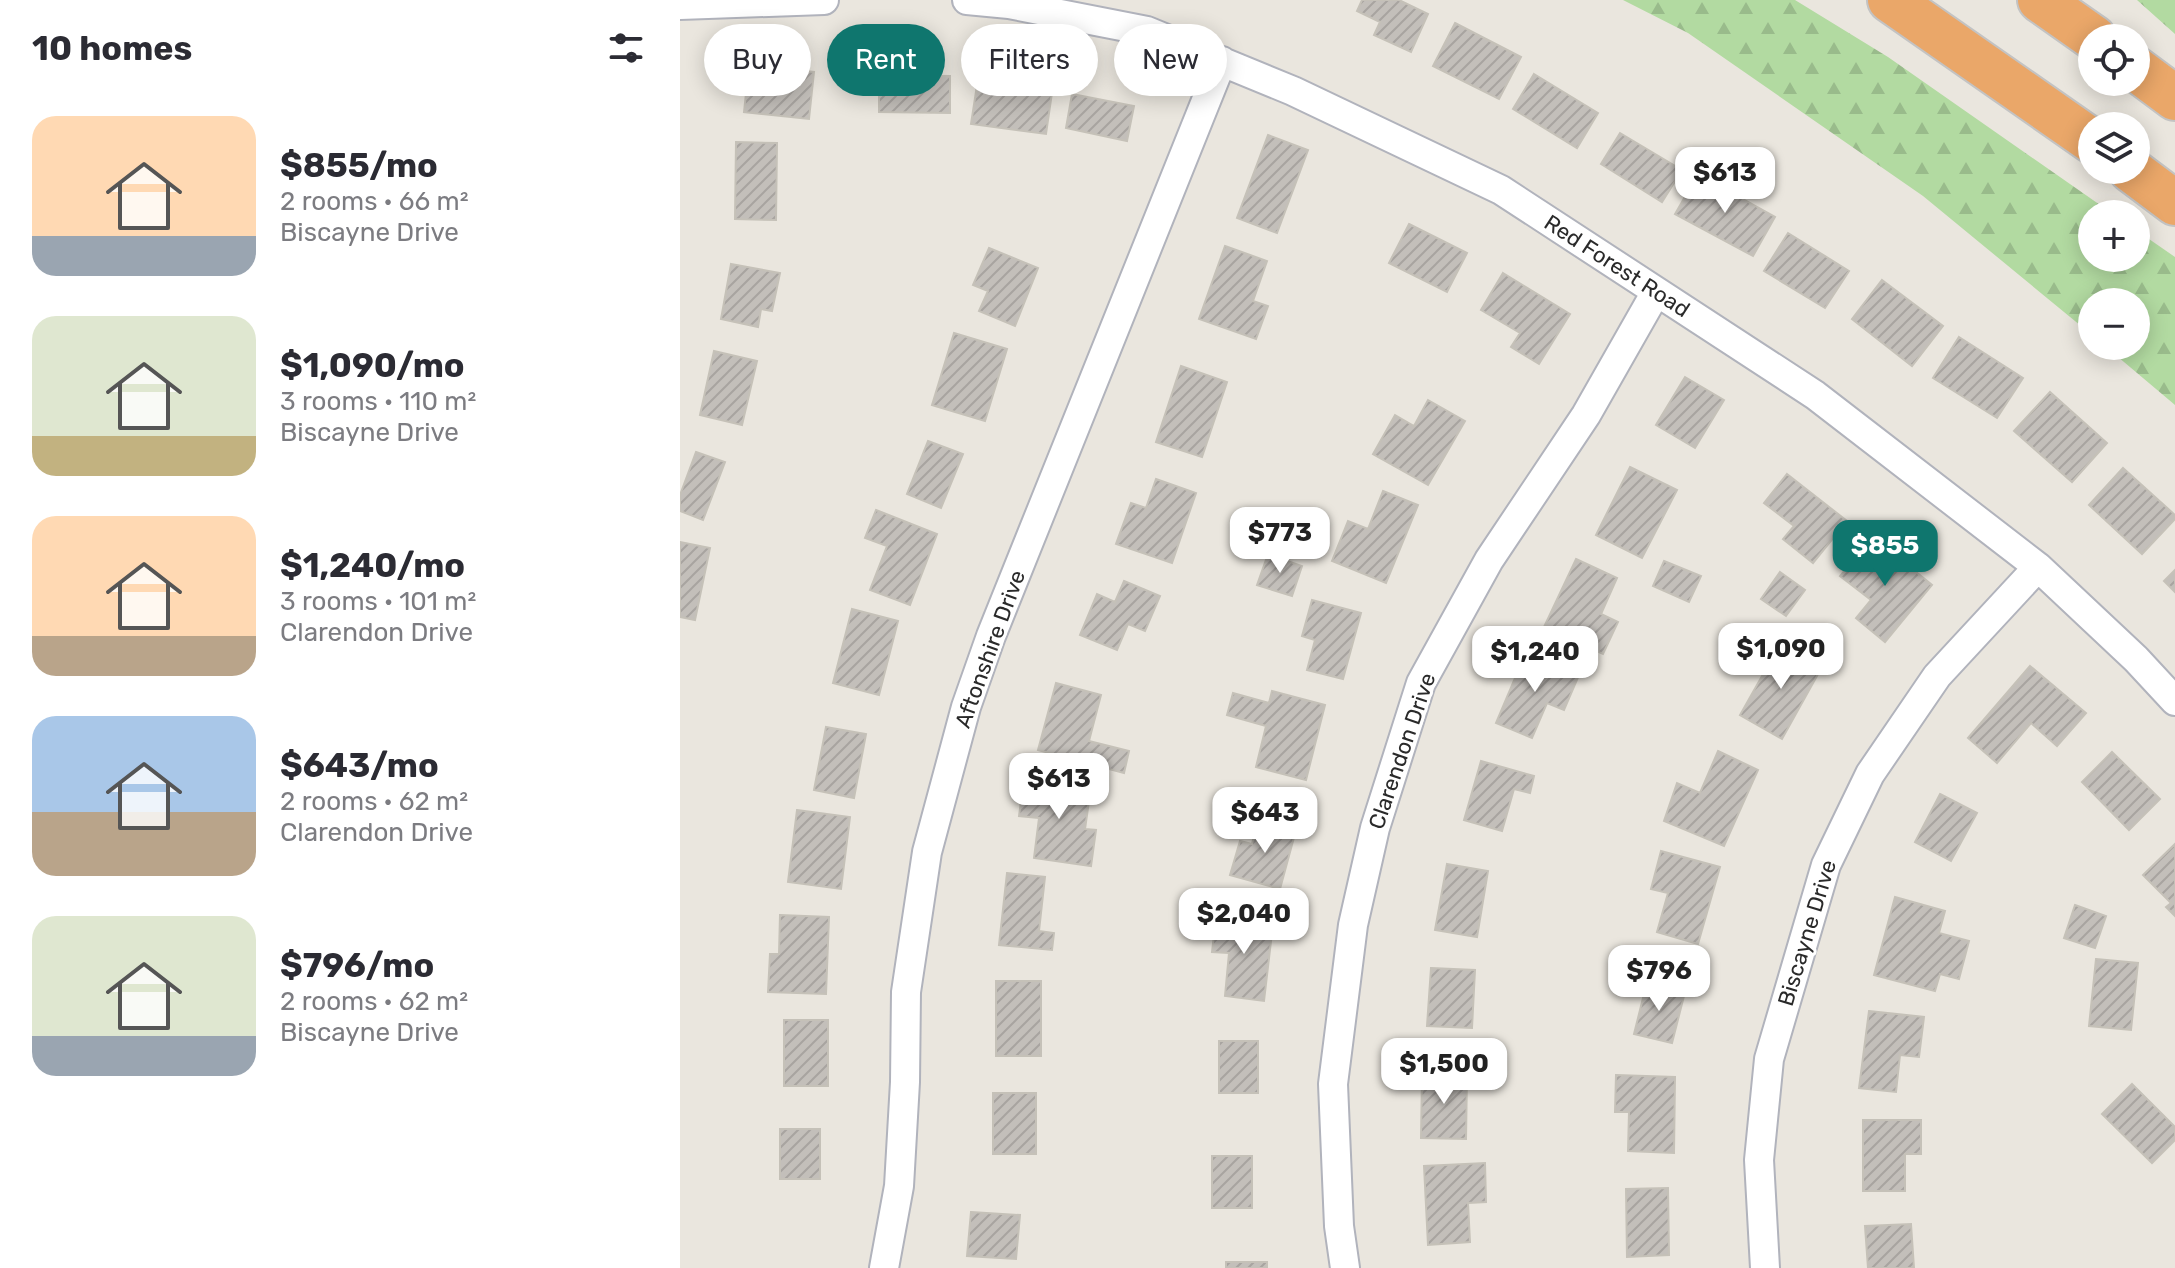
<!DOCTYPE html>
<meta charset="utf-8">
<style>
:root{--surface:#fff;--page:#f7f7f7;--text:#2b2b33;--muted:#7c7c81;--accent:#0f766e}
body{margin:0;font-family:Rubik,sans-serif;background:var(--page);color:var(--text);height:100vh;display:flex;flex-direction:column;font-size:30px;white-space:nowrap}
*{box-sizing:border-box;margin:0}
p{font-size:26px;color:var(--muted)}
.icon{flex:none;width:44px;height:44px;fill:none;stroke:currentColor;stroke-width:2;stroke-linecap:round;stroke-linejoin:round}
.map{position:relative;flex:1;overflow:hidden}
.drawer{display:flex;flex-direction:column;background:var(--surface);width:680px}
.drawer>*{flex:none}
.hud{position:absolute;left:24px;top:24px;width:760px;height:72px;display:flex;gap:16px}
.tools{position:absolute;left:1398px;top:24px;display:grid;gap:16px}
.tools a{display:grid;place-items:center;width:72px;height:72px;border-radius:50%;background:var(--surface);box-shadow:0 4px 20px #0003;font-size:40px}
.price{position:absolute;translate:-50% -68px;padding:0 18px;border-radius:16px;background:#fff;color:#222;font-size:26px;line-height:52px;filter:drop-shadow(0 2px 4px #0008)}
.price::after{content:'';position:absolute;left:50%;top:48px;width:24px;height:18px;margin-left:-12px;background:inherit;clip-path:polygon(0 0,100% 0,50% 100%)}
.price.active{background:var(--accent);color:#fff}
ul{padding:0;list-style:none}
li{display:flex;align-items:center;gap:24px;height:200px;padding:0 32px}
li span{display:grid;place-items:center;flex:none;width:224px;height:160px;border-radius:24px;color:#555}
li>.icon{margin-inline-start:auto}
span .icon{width:96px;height:96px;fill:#fffc;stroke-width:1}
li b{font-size:34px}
h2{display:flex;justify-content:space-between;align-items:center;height:96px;padding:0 32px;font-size:34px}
.tag{padding:0 28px;border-radius:36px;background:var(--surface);box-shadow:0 4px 20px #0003;font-size:28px;line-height:72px}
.tag.active{background:var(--accent);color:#fff}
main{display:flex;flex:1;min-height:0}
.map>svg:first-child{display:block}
</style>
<main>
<section class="drawer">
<h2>10 homes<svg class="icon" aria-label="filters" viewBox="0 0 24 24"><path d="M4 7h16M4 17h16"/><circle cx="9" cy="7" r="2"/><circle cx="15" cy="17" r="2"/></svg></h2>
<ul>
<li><span style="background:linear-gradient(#ffd9b3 75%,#9aa5b1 0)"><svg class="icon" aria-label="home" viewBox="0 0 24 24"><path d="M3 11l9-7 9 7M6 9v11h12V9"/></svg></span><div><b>$855/mo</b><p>2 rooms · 66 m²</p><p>Biscayne Drive</p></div></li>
<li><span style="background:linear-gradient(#dfe7d0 75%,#c2b280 0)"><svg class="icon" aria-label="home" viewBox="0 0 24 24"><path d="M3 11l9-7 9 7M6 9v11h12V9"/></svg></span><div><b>$1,090/mo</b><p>3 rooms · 110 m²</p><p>Biscayne Drive</p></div></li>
<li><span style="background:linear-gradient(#ffd9b3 75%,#b9a48a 0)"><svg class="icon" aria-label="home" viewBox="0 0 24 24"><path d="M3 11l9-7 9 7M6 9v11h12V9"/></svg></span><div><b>$1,240/mo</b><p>3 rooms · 101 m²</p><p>Clarendon Drive</p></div></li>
<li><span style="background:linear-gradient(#a9c7e8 60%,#b9a48a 0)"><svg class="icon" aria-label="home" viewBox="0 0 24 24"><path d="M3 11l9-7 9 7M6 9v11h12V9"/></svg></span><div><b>$643/mo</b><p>2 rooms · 62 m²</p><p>Clarendon Drive</p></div></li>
<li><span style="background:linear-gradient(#dfe7d0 75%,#9aa5b1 0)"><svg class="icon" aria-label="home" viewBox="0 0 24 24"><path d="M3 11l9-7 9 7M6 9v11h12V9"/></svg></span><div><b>$796/mo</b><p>2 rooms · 62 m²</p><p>Biscayne Drive</p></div></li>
</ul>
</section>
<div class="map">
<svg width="1495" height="1268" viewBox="0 0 1495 1268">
<defs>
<pattern id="forest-firs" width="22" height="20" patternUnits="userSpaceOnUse" patternTransform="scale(2)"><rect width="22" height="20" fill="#b2daa1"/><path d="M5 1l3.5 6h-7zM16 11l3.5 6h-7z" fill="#99bb8b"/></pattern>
<pattern id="building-hatch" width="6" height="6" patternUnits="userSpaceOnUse" patternTransform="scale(2)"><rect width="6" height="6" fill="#c3bfba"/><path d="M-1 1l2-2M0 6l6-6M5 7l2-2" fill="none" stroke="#a8a4a0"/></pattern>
</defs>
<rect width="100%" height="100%" fill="#eae6de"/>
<path fill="url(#forest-firs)" d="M943,0H1115L1208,57L1433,214H1412V258H1456V230L1495,257V405L1425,346H1456V302H1412V335L1243,196L1008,33Z
M1457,0H1495V34Z"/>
<path fill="url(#building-hatch)" stroke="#c5c1b8" stroke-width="2" d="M682,0H719L748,14L731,52L694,35L700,22L677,11Z
M775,23L841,57L819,99L753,66Z
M69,65L134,72L129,119L64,112Z
M323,72L374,79L366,134L291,124L297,85L320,88Z
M854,74L918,113L897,148L833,109Z
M199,75L270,76V113L199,112Z
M392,94L454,106L447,141L386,128Z
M940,133L1002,170L982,202L921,164Z
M588,135L628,150L597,233L557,218Z
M56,142L97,143L96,220L55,219Z
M1018,174L1095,217L1073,256L995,214Z
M729,224L787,253L767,292L709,263Z
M1108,233L1169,271L1145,308L1084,271Z
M545,246L587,261L573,301L588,306L576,339L519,319Z
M309,248L358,268L335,326L299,311L308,291L293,285Z
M51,264L100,273L92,311L81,309L78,327L41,319Z
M823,273L890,314L859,364L831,347L840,333L801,310Z
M1202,280L1263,326L1232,366L1172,319Z
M274,333L327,349L305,421L252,405Z
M1279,337L1343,378L1317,418L1253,378Z
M34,351L77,361L62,425L20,415Z
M501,366L547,382L522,457L476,442Z
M1005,377L1044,400L1015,448L976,425Z
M1370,392L1427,443L1392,482L1334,431Z
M748,400L785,421L748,485L693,454L715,415L734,426Z
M248,441L283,454L261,508L227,494Z
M16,452L45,462L23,520L0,511V495Z
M950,467L997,490L962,558L916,535Z
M1443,468L1495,515V519L1462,554L1409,505Z
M1107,474L1167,521L1133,563L1103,539L1114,526L1084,503Z
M476,479L516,493L492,563L436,544L451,503L466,508Z
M703,491L738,505L706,583L652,561L668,521L688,529Z
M196,510L257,534L230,605L190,590L207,546L185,538Z
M600,521L645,536L637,558L592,543Z
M1193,537L1252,585L1205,642L1176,618L1191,600L1160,576Z
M0,542L30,548L15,620L0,617Z
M588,554L622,566L612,596L577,585Z
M896,559L937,578L921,614L938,622L923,654L864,627Z
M984,561L1021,576L1009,602L973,586Z
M1495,570V592L1484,581Z
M1100,572L1125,590L1106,616L1081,599Z
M444,581L480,596L465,631L448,624L437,650L400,635L417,594L435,602Z
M632,600L681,613L663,679L627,670L635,640L622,636Z
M172,609L218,621L199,695L153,683Z
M1100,644L1142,667L1102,739L1060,715Z
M846,652L899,675L884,710L867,703L852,738L816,723Z
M1350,666L1406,713L1377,746L1351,723L1317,763L1288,738Z
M376,683L421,695L409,741L449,751L444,773L358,750Z
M592,691L645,705L626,780L576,767L586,726L547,715L553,693L589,703Z
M146,727L186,734L174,798L134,790Z
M1038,751L1078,770L1044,846L984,821L997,783L1020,793Z
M1432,752L1480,799L1449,830L1402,782Z
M801,761L854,776L850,793L834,789L822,831L784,820Z
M344,778L411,787L405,829L416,830L411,866L354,858L359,818L339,816Z
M1260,794L1297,813L1271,861L1235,842Z
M117,810L170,817L161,889L108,882Z
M578,819L616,830L600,889L550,875L560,841L572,844Z
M1495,844V916L1486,907L1491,903L1463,875Z
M981,851L1040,867L1018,944L977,932L988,893L971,889Z
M767,864L808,871L797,937L755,930Z
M327,873L365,877L359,931L374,933L372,950L319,945Z
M1215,897L1265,911L1259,933L1289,941L1279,979L1260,974L1255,991L1194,975Z
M1395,905L1426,916L1415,948L1384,938Z
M100,915L149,917L146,994L88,992L90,954H99Z
M536,917L593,924L584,1001L545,996L549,953L532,952Z
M1416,959L1458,963L1451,1030L1409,1026Z
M751,968L795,970L792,1028L747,1026Z
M316,981H361V1056H316Z
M967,982L1005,992L992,1043L954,1034Z
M1189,1011L1244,1017L1239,1057L1220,1055L1216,1092L1179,1088Z
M104,1020H148V1086H104Z
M539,1041H578V1093H539Z
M742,1074L787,1075L786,1139L741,1138Z
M936,1075L995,1077L994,1153L948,1151L949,1112H935Z
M1452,1084L1495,1127V1140L1472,1163L1422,1114Z
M313,1093H356V1154H313Z
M1183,1120H1241V1154H1225V1191H1183Z
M100,1129H140V1179H100Z
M532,1156H572V1208H532Z
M805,1163L806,1202L788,1203L790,1242L748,1245L744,1166Z
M988,1188L989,1255L947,1257L946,1189Z
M291,1212L340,1215L336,1259L287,1256Z
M1231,1224L1234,1268H1188L1185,1226Z
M546,1262H587V1268H546Z"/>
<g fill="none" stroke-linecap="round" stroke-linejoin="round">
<g stroke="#b1b3bc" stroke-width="32">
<path id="street" d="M287,0L329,4L467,31L613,91L821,190L1135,395L1358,567L1456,659L1495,701
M0,5L144,0
M204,1268L219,1186L225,1082L226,992L247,852L286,707L311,636L542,61
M665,1268L659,1226L653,1084L673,925L695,828L741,683L809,560L906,415L976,292
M1085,1268L1079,1160L1089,1059L1146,865L1190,774L1257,676L1358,567"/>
</g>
<g stroke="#c3c3c3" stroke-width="48">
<path id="highway" d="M1210,0L1412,141
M1360,0L1414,38
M1456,69L1495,98
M1451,170L1495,203"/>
</g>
<use href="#street" stroke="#fff" stroke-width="28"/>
<use href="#highway" stroke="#eaa769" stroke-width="44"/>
</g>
<g text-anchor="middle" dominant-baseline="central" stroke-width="6" stroke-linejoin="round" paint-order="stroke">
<g font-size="22" fill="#2a2a2a" stroke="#fff">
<text transform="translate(937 266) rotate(33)">Red Forest Road</text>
<text transform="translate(310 649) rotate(-70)">Aftonshire Drive</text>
<text transform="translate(722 751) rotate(-71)">Clarendon Drive</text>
<text transform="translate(1127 933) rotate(-73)">Biscayne Drive</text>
</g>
</g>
</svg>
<div class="tools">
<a><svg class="icon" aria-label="locate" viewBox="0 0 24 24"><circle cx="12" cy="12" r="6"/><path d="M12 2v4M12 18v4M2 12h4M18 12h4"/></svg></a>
<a><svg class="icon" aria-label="layers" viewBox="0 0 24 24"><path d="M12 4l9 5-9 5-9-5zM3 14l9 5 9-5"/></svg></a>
<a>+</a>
<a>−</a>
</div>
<b class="price" style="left:1045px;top:215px">$613</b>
<b class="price" style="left:600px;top:575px">$773</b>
<b class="price active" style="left:1205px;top:588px">$855</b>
<b class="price" style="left:1101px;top:691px">$1,090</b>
<b class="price" style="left:855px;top:694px">$1,240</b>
<b class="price" style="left:379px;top:821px">$613</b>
<b class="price" style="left:585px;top:855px">$643</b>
<b class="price" style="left:564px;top:956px">$2,040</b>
<b class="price" style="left:979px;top:1013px">$796</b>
<b class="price" style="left:764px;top:1106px">$1,500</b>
<div class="hud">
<a class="tag">Buy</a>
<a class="tag active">Rent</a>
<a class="tag">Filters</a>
<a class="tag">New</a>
</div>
</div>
</main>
